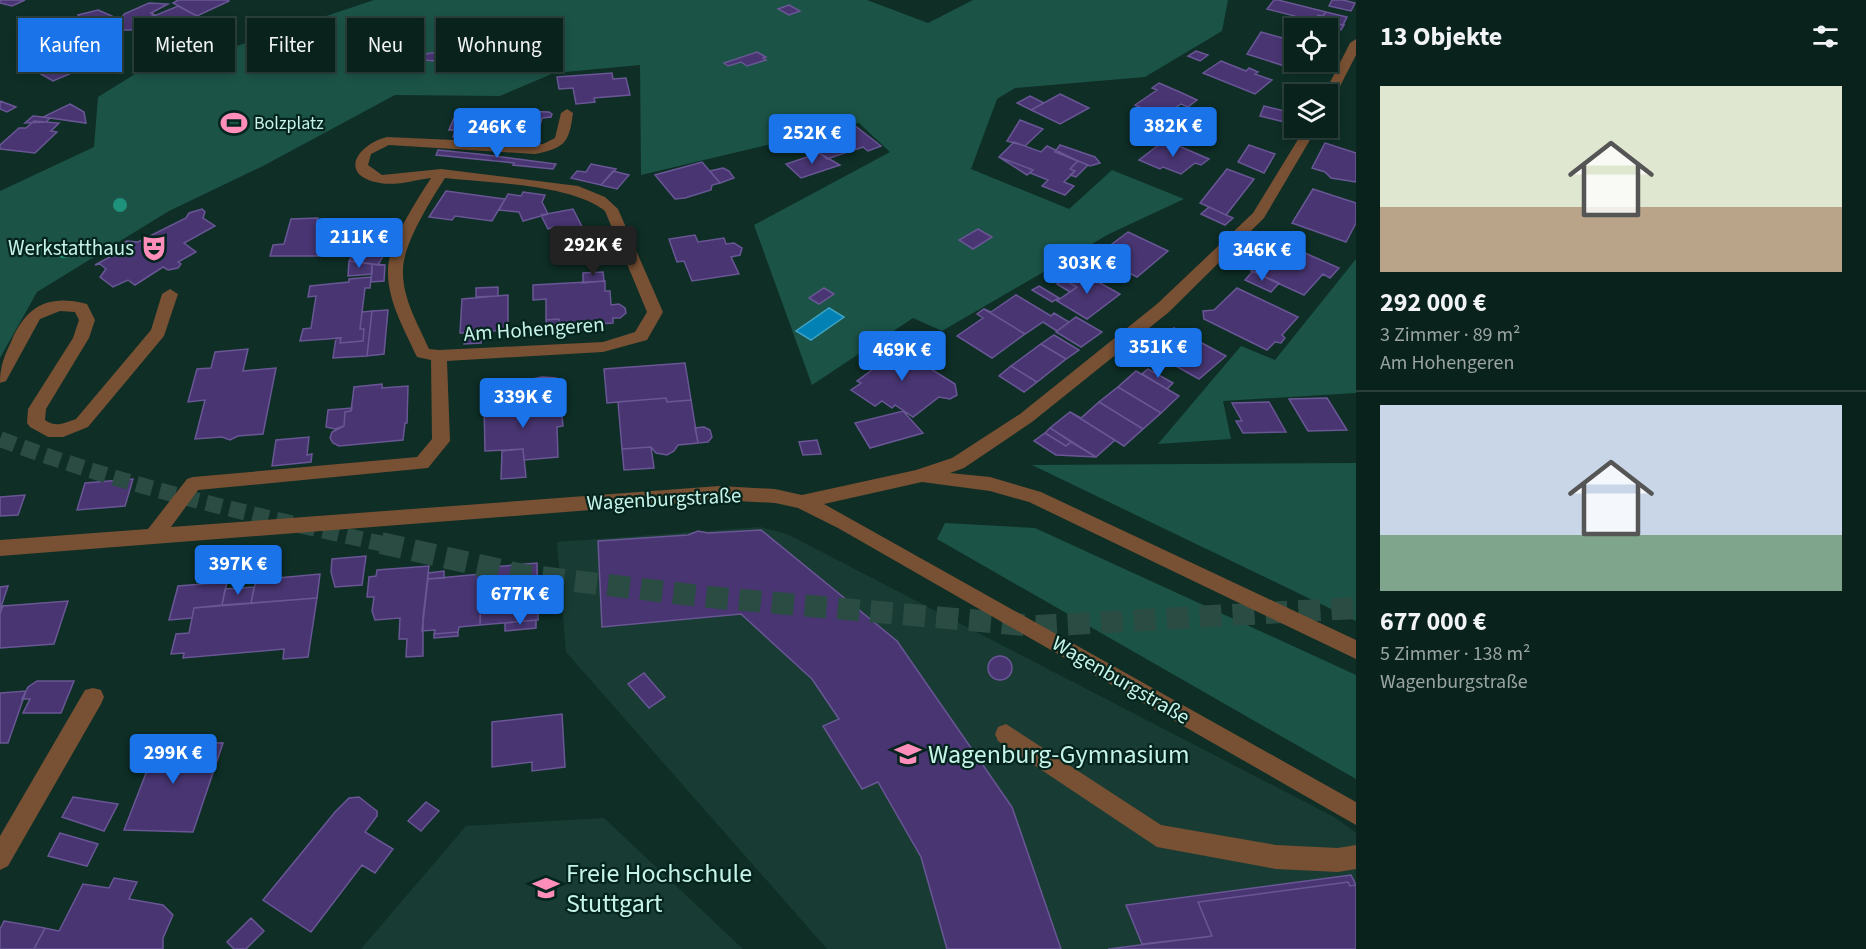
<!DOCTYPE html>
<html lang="de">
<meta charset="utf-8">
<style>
:root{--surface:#0a221c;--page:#132a25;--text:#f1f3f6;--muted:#99a4a3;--line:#2a3f3b;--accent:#1a73e8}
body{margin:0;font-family:"Source Sans 3",sans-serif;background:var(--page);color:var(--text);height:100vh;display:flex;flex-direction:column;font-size:22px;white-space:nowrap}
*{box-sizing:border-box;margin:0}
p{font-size:20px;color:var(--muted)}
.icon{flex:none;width:33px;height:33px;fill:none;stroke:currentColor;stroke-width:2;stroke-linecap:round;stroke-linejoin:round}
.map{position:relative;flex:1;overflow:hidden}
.details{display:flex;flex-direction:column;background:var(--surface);width:510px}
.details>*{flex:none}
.guide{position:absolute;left:18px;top:18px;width:570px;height:54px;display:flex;gap:12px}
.buttons{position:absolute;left:1284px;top:18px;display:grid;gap:12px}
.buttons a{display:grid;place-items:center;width:54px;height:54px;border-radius:0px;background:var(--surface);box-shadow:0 3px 9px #0003,0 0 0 2px var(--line);font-size:30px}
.price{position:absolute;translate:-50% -51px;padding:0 14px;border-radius:6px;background:var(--accent);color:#fff;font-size:20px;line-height:39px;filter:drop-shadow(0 2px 3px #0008)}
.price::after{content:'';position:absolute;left:50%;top:36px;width:18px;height:14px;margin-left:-9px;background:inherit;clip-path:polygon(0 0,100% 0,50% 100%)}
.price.active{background:#222;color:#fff}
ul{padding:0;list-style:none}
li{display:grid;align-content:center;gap:12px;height:318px;padding:0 24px}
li+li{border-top:2px solid var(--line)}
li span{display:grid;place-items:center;height:186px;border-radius:0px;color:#555}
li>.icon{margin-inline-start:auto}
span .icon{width:108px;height:108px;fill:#fffc;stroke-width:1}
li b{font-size:26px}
h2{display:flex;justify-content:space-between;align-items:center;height:72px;padding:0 24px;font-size:26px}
.chip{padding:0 21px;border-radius:0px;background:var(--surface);box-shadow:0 3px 9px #0003,0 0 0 2px var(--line);font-size:21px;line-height:54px}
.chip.active{background:var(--accent);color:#fff}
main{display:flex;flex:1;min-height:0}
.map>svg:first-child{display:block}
</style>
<main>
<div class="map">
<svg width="1356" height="949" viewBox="0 0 1356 949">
<rect width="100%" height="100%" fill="#0e2e26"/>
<path fill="#183c33" d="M760,527L787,534L1336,818L1356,833V949H827L566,652L557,542Z
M604,818L743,949H361L466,826Z"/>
<path fill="#1c5347" d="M374,0H867L928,23L973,0H1228L1222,31L1145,77L1015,88L997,99L971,169L1069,209L1112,170L1184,199L1109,234L942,331L913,318L812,385L754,225L890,152L859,123L641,175L640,65L554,73L500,96L395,95L263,166L169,211L37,292L0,358V191L94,147L98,97L148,66L222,51Z
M1356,259V393L1223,401L1231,439L1158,444L1241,346L1275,360Z
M1356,463V621L1032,465Z
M945,523L1035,528L1356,675V779L937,539Z"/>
<path fill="#0281b5" stroke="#3da3c4" stroke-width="1.5" d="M829,308L844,317L811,340L796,331Z"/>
<path fill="#483571" stroke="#695795" stroke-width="1.5" d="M0,0H25L12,6L0,3Z
M178,0H228L229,1L197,16L173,3Z
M1274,0H1278L1326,12L1323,16L1318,15L1314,21L1267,9Z
M1332,0H1343L1355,3L1351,11L1329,6Z
M149,3L168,4L151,13L155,15L138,21L141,25L131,30H110L113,23H119L124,14Z
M789,5L800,11L789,15L778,9Z
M178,6L197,16L158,32L137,23Z
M98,10L112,16L105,25H86L78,15Z
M1326,12L1347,17L1343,25L1320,19Z
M1320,19L1343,25H1344L1341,30L1317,24Z
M179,24L183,27L146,42L141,38Z
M1261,32L1294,41V62H1302L1297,70L1247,54Z
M85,40L96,46L103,43L121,52L53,81L41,74L50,70L33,60L70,44Z
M1196,51L1208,55L1200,61L1188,56Z
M757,52L766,57L763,58L766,60L747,66L741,62L728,66L724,63Z
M430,53H440L437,61L424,60V55Z
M1221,61L1246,71L1249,68L1258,72L1255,74L1272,80L1255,94L1203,73Z
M612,73L613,79L626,78L630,95L594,98L595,102L576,104L573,88L559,89L557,77Z
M1159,83L1182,93L1197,100L1188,107L1181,104L1162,117L1135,105L1157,90L1152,88Z
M1060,94L1089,108L1060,124L1031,110Z
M1030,96L1044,103L1031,110L1017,103Z
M0,101L16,107L7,112L0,109Z
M70,104L84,112L86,123L43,117Z
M1264,106L1293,113L1289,123L1260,116Z
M470,109L549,112L552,114L551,117L542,118L536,140H531L530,143L503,142L497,145L458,140L459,137H453L455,130H449L454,118H460L462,112H468Z
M33,116L43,117L50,118L46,122L25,123Z
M1020,120L1043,129L1025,146L1007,141Z
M34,121L59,123L51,131L57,132L35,153L0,149V145L19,128H26Z
M854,125L881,146L868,151L863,147L827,159L806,142Z
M1165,140L1209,159L1201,165L1195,163L1181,174L1163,167L1160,169L1139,160Z
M1014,142L1041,152L1047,146L1078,161L1070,169L1075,171L1064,182L1074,186L1065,195L1042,186L1048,180L1030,173L1033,170L999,157Z
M1325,143L1356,153V182L1331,178L1325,172L1312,168Z
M1060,145L1095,157L1100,163L1090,166L1055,152Z
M1249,145L1275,154L1264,173L1238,162Z
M438,150L478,154L556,164L553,169L513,165L514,163L436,155Z
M819,153L840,165L801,178L786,164Z
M999,157L1033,170L1027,175Z
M1078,161L1088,165L1076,177L1070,175L1075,171L1070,169Z
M702,162L720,183L712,185L711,190L685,198L675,199L655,175Z
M591,164L616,169L601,185L571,178L577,171L586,172Z
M723,168L729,171L734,178L720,183L710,171Z
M1227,169L1254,179L1226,215L1200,203Z
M613,171L629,175L617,189L601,185Z
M1313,189L1356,203V223L1346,242L1292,223Z
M446,191L505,199L492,221L455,216L452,220L429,217Z
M523,192L545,195L542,202L548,214L523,221L519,212L499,210L508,194L521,196Z
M1209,207L1226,215L1233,218L1225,225L1201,214Z
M202,209L205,212L203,218L215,226L184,243L196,252L178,262L181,264L178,268L168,270L163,267L135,285L128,280L113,287L100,277L106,269L100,264L95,265L117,253L115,251L118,246L127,241L138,242L186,218L189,213Z
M573,209L592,246L563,252L553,227L548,229L541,215Z
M318,218L317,221L346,220L343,234H330L324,256H270L273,245L284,244L291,219Z
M978,229L992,237L973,249L959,240Z
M1128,232L1168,251L1137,277L1096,256Z
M695,235L698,242L724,238L726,244L734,243L742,248L740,255L731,257L739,274L692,281L684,261L677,262L669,239Z
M1280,242L1339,268L1330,278L1323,274L1304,295L1251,271V265L1254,261H1261Z
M1263,243L1274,248L1269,253L1257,248Z
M359,245L387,249L378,265L349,261Z
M349,261L372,264V274L348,276Z
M372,264L385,265L384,281L371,282Z
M1077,270L1120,294L1087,319L1057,301L1077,287L1064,280Z
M1253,271L1279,283L1271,292L1245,280Z
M603,272L604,281L583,283V273Z
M371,277L370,288H365L360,329H364L363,341L340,343L341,338L300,341L303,329L311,328L316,296L308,297L310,286L349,282V279Z
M1064,280L1077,287L1070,292L1057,284Z
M605,281V291H610L611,305L619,304L625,308L626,313L620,318H613V323L560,326L559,319L546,320V299L533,300V285Z
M1039,286L1059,298L1052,302L1032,290Z
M498,287V296L476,297V288Z
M824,288L834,294L819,304L809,298Z
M1237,288L1298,317L1282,335L1285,338L1281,343L1275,342L1267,350L1204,319L1203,311L1214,310Z
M508,295V330L460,333L462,299Z
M1016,295L1051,316L1054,313L1069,322L1057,331L1043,322L1025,334L984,309L991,312Z
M984,309L1025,334L992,358L957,336L983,318L977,314Z
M388,310L384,354L367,356L372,311Z
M372,311L367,356L333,358L336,338H341L340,343L363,341L364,329H360L362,312Z
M1076,317L1102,332L1081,347L1056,332Z
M559,319L560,326L547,327L546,320Z
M588,325V329L568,331V326Z
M1174,328L1226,356L1199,379L1147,350Z
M481,332V343L464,344L465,333Z
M1054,335L1079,350L1066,359L1041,344Z
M888,342L955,384L957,395L950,399L939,397L913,417L895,405L892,408L882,401L875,406L851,390L861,383L857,381L876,367L864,360Z
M1041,344L1066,359L1037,382L1011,366Z
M248,349L243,371L276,368L263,434L238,436L230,440L222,437L195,439L205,400L188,402L197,369L211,368L215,352Z
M685,363L691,400L667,402L666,398L607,403L604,369Z
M1011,366L1037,382L1024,392L999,376Z
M1148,369L1173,383L1167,389L1142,374Z
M1136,371L1167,389L1179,396L1161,413L1118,387Z
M542,377L556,378L557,406L527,408V402L523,403L522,381Z
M382,384V388L408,386L407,423H405L403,440L339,446L333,443L330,438L332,432L344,426L345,412L351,411L354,387Z
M1118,387L1161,413L1143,429L1099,402Z
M666,398L667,402L691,400L698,443L678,445L674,451L667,455L656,453L651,447L622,449L618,402Z
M1327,398L1347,430L1308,431L1289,399Z
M527,402V408L561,406L563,426L557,427L558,457L524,460L523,449L485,451L484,406Z
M1099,402L1143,429L1124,446L1070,412L1081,418Z
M1269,402L1286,432L1243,433L1236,421H1242L1232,403Z
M352,408L351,411L345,412L344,426L335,429L326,427L328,410Z
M903,411L923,433L870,448L855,423Z
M1070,412L1115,440L1096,457L1050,428Z
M704,427L710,430L712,437L708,442L698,443L695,428Z
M1050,428L1071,442L1066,446L1045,433Z
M1045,433L1066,446L1071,442L1096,457L1056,455L1034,441Z
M309,437L307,455L312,454L311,462L272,466L276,440Z
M817,440L821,454L803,455L799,442Z
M651,447L654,468L624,470L622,449Z
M523,449L526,477L501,479L502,451Z
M133,479L125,506L77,510L85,483Z
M25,495L18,515L0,516V497Z
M761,530L897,641L1012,807L1061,949H947L921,857L878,782L862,789L823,726L839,719L812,679L741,614L602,627L598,541L688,535L698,531L708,533Z
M366,556L362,585L335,587L331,572L332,559Z
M537,563L538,620L480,625L481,568Z
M429,566L423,617V656L406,657L407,639H399L400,618L375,620L372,611L374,597H367L369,577L376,576L377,570Z
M444,571V578L428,579V573Z
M320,574L317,598L251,603L256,580Z
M481,574L480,625L459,627L458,632L434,634L435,630L422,631L428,579Z
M227,582L222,605L194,608L192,618L169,620L178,586Z
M8,586L1,607L3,606L0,614V587Z
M254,587L251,603L222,605L225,589Z
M317,598L308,657L283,659L284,649L183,658L184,653L171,654L176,634L189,633L194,608Z
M68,601L54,644L0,648V614L3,606Z
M536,620V628L505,631V623Z
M458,632V636L434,638V634Z
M988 668a12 12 0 1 1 24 0a12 12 0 1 1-24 0Z
M644,673L665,697L649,708L628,684Z
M37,681H74L61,713H23L30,699H22L28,687Z
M26,691L8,743H0V693Z
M562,714L565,767L532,771V762L492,767V722Z
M146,741L223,743L193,832L124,830L148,768L136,764Z
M73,797L118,804L104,831L62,817Z
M359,797L377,811V816L365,832L393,849L375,873L362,865L311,932L263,900L335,812L349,798Z
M426,802L439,811L421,831L408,821Z
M60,833L98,844L87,866L48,856Z
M1351,875L1356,885L1350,886L1348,882L1198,902L1212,936L1206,937L1142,944L1126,905Z
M114,878L137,882L129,899L163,905L173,915L163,938V949H34L45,928L59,931L83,884L109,888Z
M1348,882L1350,886L1356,885V949H1108L1212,936L1198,902Z
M251,918L264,931L246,949H234L227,942Z
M4,921L45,928L34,949H0V929Z"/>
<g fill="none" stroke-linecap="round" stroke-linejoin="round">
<path stroke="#2a4c43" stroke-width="16" stroke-dasharray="16 8" stroke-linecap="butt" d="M0,439C126,487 257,516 388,545"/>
<path stroke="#2a4c43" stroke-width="22" stroke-dasharray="22 11" stroke-linecap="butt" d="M381,543L523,575L709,597L1036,626L1356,608"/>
<path fill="#785033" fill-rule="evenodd" d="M1356,39V55L1334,98L1328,102V94H1324L1350,43Z
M567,109L573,113C569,143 565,148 535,154L389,145L371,154L368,165L382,175L441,169L578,186L605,197L618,209L663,312L647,340L603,352L447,361L450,441L428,468L198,490L171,527L719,486L775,489L802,495L916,470L952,458L1020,414L1157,304L1253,213L1305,128H1317L1264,218L1169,312L1032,422L964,468L950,473L990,477L1041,492L1356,640V659L1029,502L990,491L922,482L824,504L1356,802V825L838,528L798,508L775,503L719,500L0,556V540L148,529L187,479L193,477L417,457L432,439L431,360L417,357L415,353C403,327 387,299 388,270C388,244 417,200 431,178C415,180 397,186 380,183C338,176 356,145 387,137L543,144L555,138L561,113ZM445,178C489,183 572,184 605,211L647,312L635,332L603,342L439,350L429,349C418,324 402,298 403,270C403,244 431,200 445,178Z
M170,289L178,294L164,336L88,427L63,437H48L30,427L27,423L28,409L73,338L79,320L75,312L60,311L40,319L6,381L0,383C0,366 4,357 11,342C26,306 48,294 87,304L95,320L89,338L46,409L45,420C56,428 64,423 76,419L151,330L162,294Z
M93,688L101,690L104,697L101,704L8,866L0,870V836L85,690Z
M1006,724L1161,825L1276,845L1338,848L1356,845V869L1338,872L1276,869L1157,847L998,741L995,734L998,727Z"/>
</g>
<g fill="#1f927c">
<circle cx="120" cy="205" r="7"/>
<circle cx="64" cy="250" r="8"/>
</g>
<defs>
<g id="stadium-bare" transform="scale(2.07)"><path d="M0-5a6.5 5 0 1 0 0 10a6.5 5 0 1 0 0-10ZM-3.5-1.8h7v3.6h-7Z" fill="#ff8eba" stroke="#04241d" stroke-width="2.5" paint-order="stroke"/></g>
<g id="theatre-bare" transform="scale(2.07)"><path d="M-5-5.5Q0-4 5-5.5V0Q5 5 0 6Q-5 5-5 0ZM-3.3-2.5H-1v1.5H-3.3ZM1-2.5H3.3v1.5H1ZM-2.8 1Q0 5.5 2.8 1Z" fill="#ff8eba" stroke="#04241d" stroke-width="2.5" paint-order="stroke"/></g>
<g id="school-bare" transform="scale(2.07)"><path d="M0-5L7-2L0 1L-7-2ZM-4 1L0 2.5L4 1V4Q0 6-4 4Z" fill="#ff8eba" stroke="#04241d" stroke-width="2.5" paint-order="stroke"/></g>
<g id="university-bare" transform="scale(2.07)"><path d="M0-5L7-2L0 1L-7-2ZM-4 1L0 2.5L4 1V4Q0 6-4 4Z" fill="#ff8eba" stroke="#04241d" stroke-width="2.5" paint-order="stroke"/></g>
</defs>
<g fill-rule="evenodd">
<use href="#stadium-bare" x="234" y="123"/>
<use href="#theatre-bare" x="154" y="248"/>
<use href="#school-bare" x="908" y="754"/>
<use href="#university-bare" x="546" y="888"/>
</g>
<g text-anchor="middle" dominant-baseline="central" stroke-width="4.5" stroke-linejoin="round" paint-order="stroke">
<g font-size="18" fill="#c6f3e7" stroke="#04241d" text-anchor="start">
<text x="254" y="123">Bolzplatz</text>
</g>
<g font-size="21" fill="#c6f3e7" stroke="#04241d" text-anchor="end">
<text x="134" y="248">Werkstatthaus</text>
</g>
<g font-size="21" fill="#c6f3e7" stroke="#04241d">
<text transform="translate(534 329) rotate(-4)">Am Hohengeren</text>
<text transform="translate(664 499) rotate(-3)">Wagenburgstraße</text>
<text transform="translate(1121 680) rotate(30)">Wagenburgstraße</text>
</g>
<g font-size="26" fill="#c6f3e7" stroke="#04241d" text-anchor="start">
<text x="928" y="754">Wagenburg-Gymnasium</text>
<text x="566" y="873">Freie Hochschule<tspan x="566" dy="30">Stuttgart</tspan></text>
</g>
</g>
</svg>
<div class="buttons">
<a><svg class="icon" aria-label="locate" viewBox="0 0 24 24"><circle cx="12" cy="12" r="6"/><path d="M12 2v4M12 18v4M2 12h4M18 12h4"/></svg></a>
<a><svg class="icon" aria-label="layers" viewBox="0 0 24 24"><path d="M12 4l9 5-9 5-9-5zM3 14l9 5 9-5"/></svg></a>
</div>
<b class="price" style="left:1173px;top:158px">382K €</b>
<b class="price" style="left:497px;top:159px">246K €</b>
<b class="price" style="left:812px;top:165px">252K €</b>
<b class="price" style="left:359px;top:269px">211K €</b>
<b class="price active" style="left:593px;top:277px">292K €</b>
<b class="price" style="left:1262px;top:282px">346K €</b>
<b class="price" style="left:1087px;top:295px">303K €</b>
<b class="price" style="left:1158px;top:379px">351K €</b>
<b class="price" style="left:902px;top:382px">469K €</b>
<b class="price" style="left:523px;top:429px">339K €</b>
<b class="price" style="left:238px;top:596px">397K €</b>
<b class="price" style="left:520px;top:626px">677K €</b>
<b class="price" style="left:173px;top:785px">299K €</b>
<div class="guide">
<a class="chip active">Kaufen</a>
<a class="chip">Mieten</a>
<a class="chip">Filter</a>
<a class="chip">Neu</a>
<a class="chip">Wohnung</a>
</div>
</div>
<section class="details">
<h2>13 Objekte<svg class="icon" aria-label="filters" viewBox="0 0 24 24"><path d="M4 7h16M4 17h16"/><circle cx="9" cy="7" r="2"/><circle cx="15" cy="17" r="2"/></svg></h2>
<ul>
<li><span style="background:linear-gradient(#dfe7d0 65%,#b9a48a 0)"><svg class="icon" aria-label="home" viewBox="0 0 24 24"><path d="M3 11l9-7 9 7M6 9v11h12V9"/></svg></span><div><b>292 000 €</b><p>3 Zimmer · 89 m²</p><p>Am Hohengeren</p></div></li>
<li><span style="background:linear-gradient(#c9d6e8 70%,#7fa58c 0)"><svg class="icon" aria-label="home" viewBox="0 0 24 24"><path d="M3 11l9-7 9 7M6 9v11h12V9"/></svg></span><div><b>677 000 €</b><p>5 Zimmer · 138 m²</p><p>Wagenburgstraße</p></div></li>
</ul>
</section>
</main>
